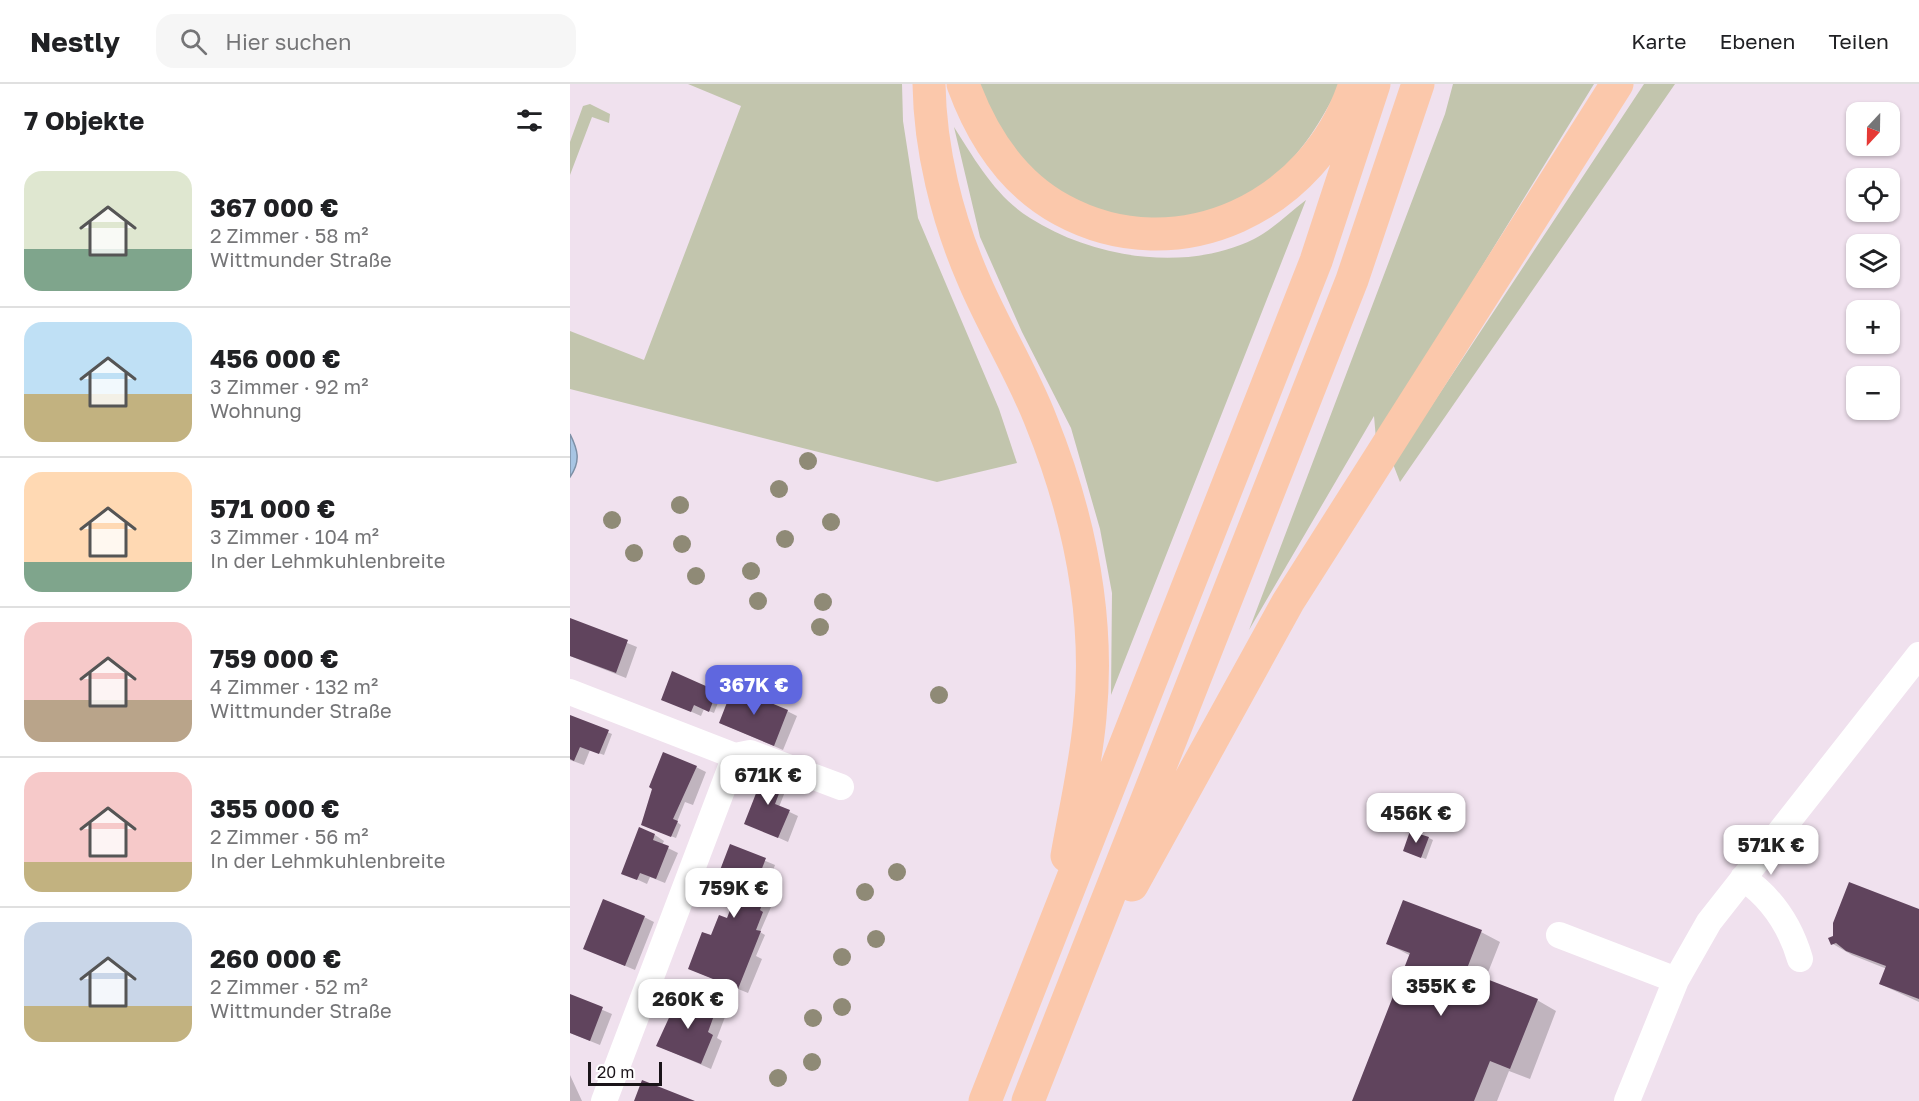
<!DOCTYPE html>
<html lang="de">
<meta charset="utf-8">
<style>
:root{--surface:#fff;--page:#f6f6f6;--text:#202124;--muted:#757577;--line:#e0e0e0;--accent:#5f67df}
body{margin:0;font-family:"Golos Text",sans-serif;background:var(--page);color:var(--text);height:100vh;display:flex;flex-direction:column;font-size:22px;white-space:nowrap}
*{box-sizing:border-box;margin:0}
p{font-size:20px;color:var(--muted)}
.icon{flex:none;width:33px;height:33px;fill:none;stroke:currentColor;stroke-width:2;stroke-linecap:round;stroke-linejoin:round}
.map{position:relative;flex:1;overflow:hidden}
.drawer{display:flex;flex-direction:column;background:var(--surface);width:570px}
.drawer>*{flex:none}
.needle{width:39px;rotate:202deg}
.fabs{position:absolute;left:1276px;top:18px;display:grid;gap:12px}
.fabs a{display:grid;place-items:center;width:54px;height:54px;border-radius:12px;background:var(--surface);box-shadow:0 2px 4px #0004;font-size:30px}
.scale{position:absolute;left:18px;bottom:15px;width:74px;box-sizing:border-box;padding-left:6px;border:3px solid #1a1419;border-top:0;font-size:16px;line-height:21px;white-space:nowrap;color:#1a1419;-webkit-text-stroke:4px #fff;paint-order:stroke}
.price{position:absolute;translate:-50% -51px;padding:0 14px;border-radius:12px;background:#fff;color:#222;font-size:20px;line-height:39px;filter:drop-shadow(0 2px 3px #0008)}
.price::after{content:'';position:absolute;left:50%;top:36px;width:18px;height:14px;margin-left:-9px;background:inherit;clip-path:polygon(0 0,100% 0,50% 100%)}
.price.current{background:var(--accent);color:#fff}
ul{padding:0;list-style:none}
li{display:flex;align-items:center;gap:18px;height:150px;padding:0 24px}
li+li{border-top:2px solid var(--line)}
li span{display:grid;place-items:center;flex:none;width:168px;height:120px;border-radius:18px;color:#555}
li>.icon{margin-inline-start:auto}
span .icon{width:72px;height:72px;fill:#fffc;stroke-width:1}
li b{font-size:26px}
h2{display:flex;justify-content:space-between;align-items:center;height:72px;padding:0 24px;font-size:26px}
header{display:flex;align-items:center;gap:36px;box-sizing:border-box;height:84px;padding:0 30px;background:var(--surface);border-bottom:2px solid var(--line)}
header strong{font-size:28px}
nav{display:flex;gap:33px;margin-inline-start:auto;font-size:21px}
.search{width:420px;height:54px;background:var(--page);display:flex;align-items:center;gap:15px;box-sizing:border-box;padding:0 21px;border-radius:18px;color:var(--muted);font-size:22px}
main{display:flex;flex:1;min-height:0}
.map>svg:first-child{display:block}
</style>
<header>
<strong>Nestly</strong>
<div class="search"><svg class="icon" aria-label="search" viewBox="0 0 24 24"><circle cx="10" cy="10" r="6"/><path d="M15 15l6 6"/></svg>Hier suchen</div>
<nav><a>Karte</a><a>Ebenen</a><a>Teilen</a></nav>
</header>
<main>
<section class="drawer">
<h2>7 Objekte<svg class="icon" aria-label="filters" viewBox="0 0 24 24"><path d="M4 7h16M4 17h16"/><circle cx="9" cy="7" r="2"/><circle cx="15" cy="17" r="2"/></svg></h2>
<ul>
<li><span style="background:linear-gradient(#dfe7d0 65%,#7fa58c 0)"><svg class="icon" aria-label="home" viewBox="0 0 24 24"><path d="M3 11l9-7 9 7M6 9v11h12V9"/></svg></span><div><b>367 000 €</b><p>2 Zimmer · 58 m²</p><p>Wittmunder Straße</p></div></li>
<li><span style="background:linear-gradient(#bfe0f5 60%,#c2b280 0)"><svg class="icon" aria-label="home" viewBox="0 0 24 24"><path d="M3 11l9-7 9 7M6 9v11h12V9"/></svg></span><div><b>456 000 €</b><p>3 Zimmer · 92 m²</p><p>Wohnung</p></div></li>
<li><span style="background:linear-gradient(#ffd9b3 75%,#7fa58c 0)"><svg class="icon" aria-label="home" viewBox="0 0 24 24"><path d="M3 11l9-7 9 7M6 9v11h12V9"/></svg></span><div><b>571 000 €</b><p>3 Zimmer · 104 m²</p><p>In der Lehmkuhlenbreite</p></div></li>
<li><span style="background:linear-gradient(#f6c9c9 65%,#b9a48a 0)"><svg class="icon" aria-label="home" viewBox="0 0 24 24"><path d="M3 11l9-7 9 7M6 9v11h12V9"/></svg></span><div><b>759 000 €</b><p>4 Zimmer · 132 m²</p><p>Wittmunder Straße</p></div></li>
<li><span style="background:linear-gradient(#f6c9c9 75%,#c2b280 0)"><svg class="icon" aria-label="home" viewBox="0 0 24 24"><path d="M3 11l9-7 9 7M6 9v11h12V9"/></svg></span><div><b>355 000 €</b><p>2 Zimmer · 56 m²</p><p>In der Lehmkuhlenbreite</p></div></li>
<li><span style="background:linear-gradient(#c9d6e8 70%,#c2b280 0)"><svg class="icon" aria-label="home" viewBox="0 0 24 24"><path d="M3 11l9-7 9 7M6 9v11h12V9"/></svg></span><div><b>260 000 €</b><p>2 Zimmer · 52 m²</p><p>Wittmunder Straße</p></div></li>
</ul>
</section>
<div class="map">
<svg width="1349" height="1017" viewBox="0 0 1349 1017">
<rect width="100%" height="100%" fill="#f0e1ee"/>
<path fill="#c2c5ad" d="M118,0H332L333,37L348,134L429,325L447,379L367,398L0,305V247L74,276L171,22Z
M407,0H770C749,42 726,79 687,107C646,137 563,143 516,122C486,109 448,78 430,50C420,35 414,16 407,0Z
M883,0H1024L806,355L804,332L679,546L875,30Z
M1074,0H1105L830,398L823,380Z
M20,20L40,30L39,39L22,33L0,91V58L13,22Z
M384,43C405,76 426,113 460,134C523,174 615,189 684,155C702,146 719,129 736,116L541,611L542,509L530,445L501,344L452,248L410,153Z"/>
<path fill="#a7c5e3" stroke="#7d90a6" stroke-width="1.5" d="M0,350C8,366 11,377 0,393Z"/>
<path fill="#0003" d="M1,536L67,563L56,594L0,572Z
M103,589L151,611L144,629L134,625L131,632L92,615Z
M217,627L227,632L213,666L150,639Z
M0,632L42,650L34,671L20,666L14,681L0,676Z
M126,683L136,688L123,721L115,718L107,738L111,741L106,754L77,743Z
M197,686L220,695L209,723L228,732L218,758L176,739Z
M85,751L94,757L92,761L108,769L95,799L80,793L77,800L53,789Z
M859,754L863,756L856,775L839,769Z
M161,762L205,781L201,792L212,798L190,848L195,851L186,872L192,875L178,909L129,889L142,853L158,836L165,817L143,807Z
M1349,827V918L1310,900L1317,885L1282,871L1263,860L1260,854Z
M74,833L84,838L65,886L15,865Z
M911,848L930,858L915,896L967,916L986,927L960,995L939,987L927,1017H784L841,872L818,860Z
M0,912L42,930L30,961L0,949Z
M110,914L155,933L147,954L152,957L141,985L88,962Z
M0,991L12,1017H0Z"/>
<path fill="#60445d" d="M0,534L58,556L46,589L0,572Z
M102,587L147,607L139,628L124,621L121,628L91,616Z
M163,603L218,626L204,662L149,639Z
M0,631L39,646L29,670L10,663L4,677L0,675Z
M93,668L127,682L103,735L108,737L101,753L71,741L82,705L79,703Z
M196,684L216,691L205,720L220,726L208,754L174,740Z
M69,743L85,750L83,756L99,762L86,795L70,789L67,796L51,790Z
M840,747L859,753L851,774L833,767Z
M160,760L196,774L191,787L203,791L190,826L193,828L186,846L191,847L168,905L118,885L132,848L141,851L149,831L157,834L164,816L142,807Z
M1279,798L1349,825V915L1309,900L1316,882L1276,867L1266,859L1261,861L1258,854L1263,852V839Z
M33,815L75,832L55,882L13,865Z
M833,816L912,846L896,887L968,915L940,985L920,977L904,1017H782L840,869L816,860Z
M0,910L33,923L20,957L0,949Z
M109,912L146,926L138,948L143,951L131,980L86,962Z
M72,996L125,1017H64Z"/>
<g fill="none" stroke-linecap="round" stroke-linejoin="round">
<path stroke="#fff" stroke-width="26" d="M0,608L165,672L34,1017
M165,672L180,669L271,703
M1173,794C1202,814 1220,841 1230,875
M989,851L1106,896
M1057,1017L1106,896L1139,838L1349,571"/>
<path stroke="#fbc8ab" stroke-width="33" d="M359,0C360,65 377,134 403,194C423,242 452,288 471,337C509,431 530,531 520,633C516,680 505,726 497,772
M393,0C412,52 442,99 492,126C608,189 746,122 785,0
M562,801L718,518L1047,0
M415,1017L746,177L804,0
M458,1017L782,196L848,0"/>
</g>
<g fill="#8f8a76">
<circle cx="238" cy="377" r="9"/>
<circle cx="209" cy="405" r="9"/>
<circle cx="110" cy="421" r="9"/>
<circle cx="42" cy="436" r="9"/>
<circle cx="261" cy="438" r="9"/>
<circle cx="215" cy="455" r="9"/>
<circle cx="112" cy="460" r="9"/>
<circle cx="64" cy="469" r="9"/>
<circle cx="181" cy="487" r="9"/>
<circle cx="126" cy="492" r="9"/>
<circle cx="188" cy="517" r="9"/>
<circle cx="253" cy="518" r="9"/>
<circle cx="250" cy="543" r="9"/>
<circle cx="369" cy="611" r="9"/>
<circle cx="327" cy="788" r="9"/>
<circle cx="295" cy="808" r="9"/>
<circle cx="306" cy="855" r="9"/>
<circle cx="272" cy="873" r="9"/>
<circle cx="272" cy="923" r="9"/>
<circle cx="243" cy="934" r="9"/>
<circle cx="242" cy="978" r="9"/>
<circle cx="208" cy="994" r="9"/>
</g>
</svg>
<div class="fabs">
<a><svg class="needle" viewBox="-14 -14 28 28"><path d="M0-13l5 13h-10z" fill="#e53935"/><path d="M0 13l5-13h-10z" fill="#757577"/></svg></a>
<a><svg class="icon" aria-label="locate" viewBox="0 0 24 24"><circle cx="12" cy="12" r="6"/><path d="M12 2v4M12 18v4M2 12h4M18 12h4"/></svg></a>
<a><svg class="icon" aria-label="layers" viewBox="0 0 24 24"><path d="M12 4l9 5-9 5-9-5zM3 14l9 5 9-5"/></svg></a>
<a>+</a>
<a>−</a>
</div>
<div class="scale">20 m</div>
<b class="price current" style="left:184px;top:632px">367K €</b>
<b class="price" style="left:198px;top:722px">671K €</b>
<b class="price" style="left:846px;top:760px">456K €</b>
<b class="price" style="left:1201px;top:792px">571K €</b>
<b class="price" style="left:164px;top:835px">759K €</b>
<b class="price" style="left:871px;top:933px">355K €</b>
<b class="price" style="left:118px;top:946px">260K €</b>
</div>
</main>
